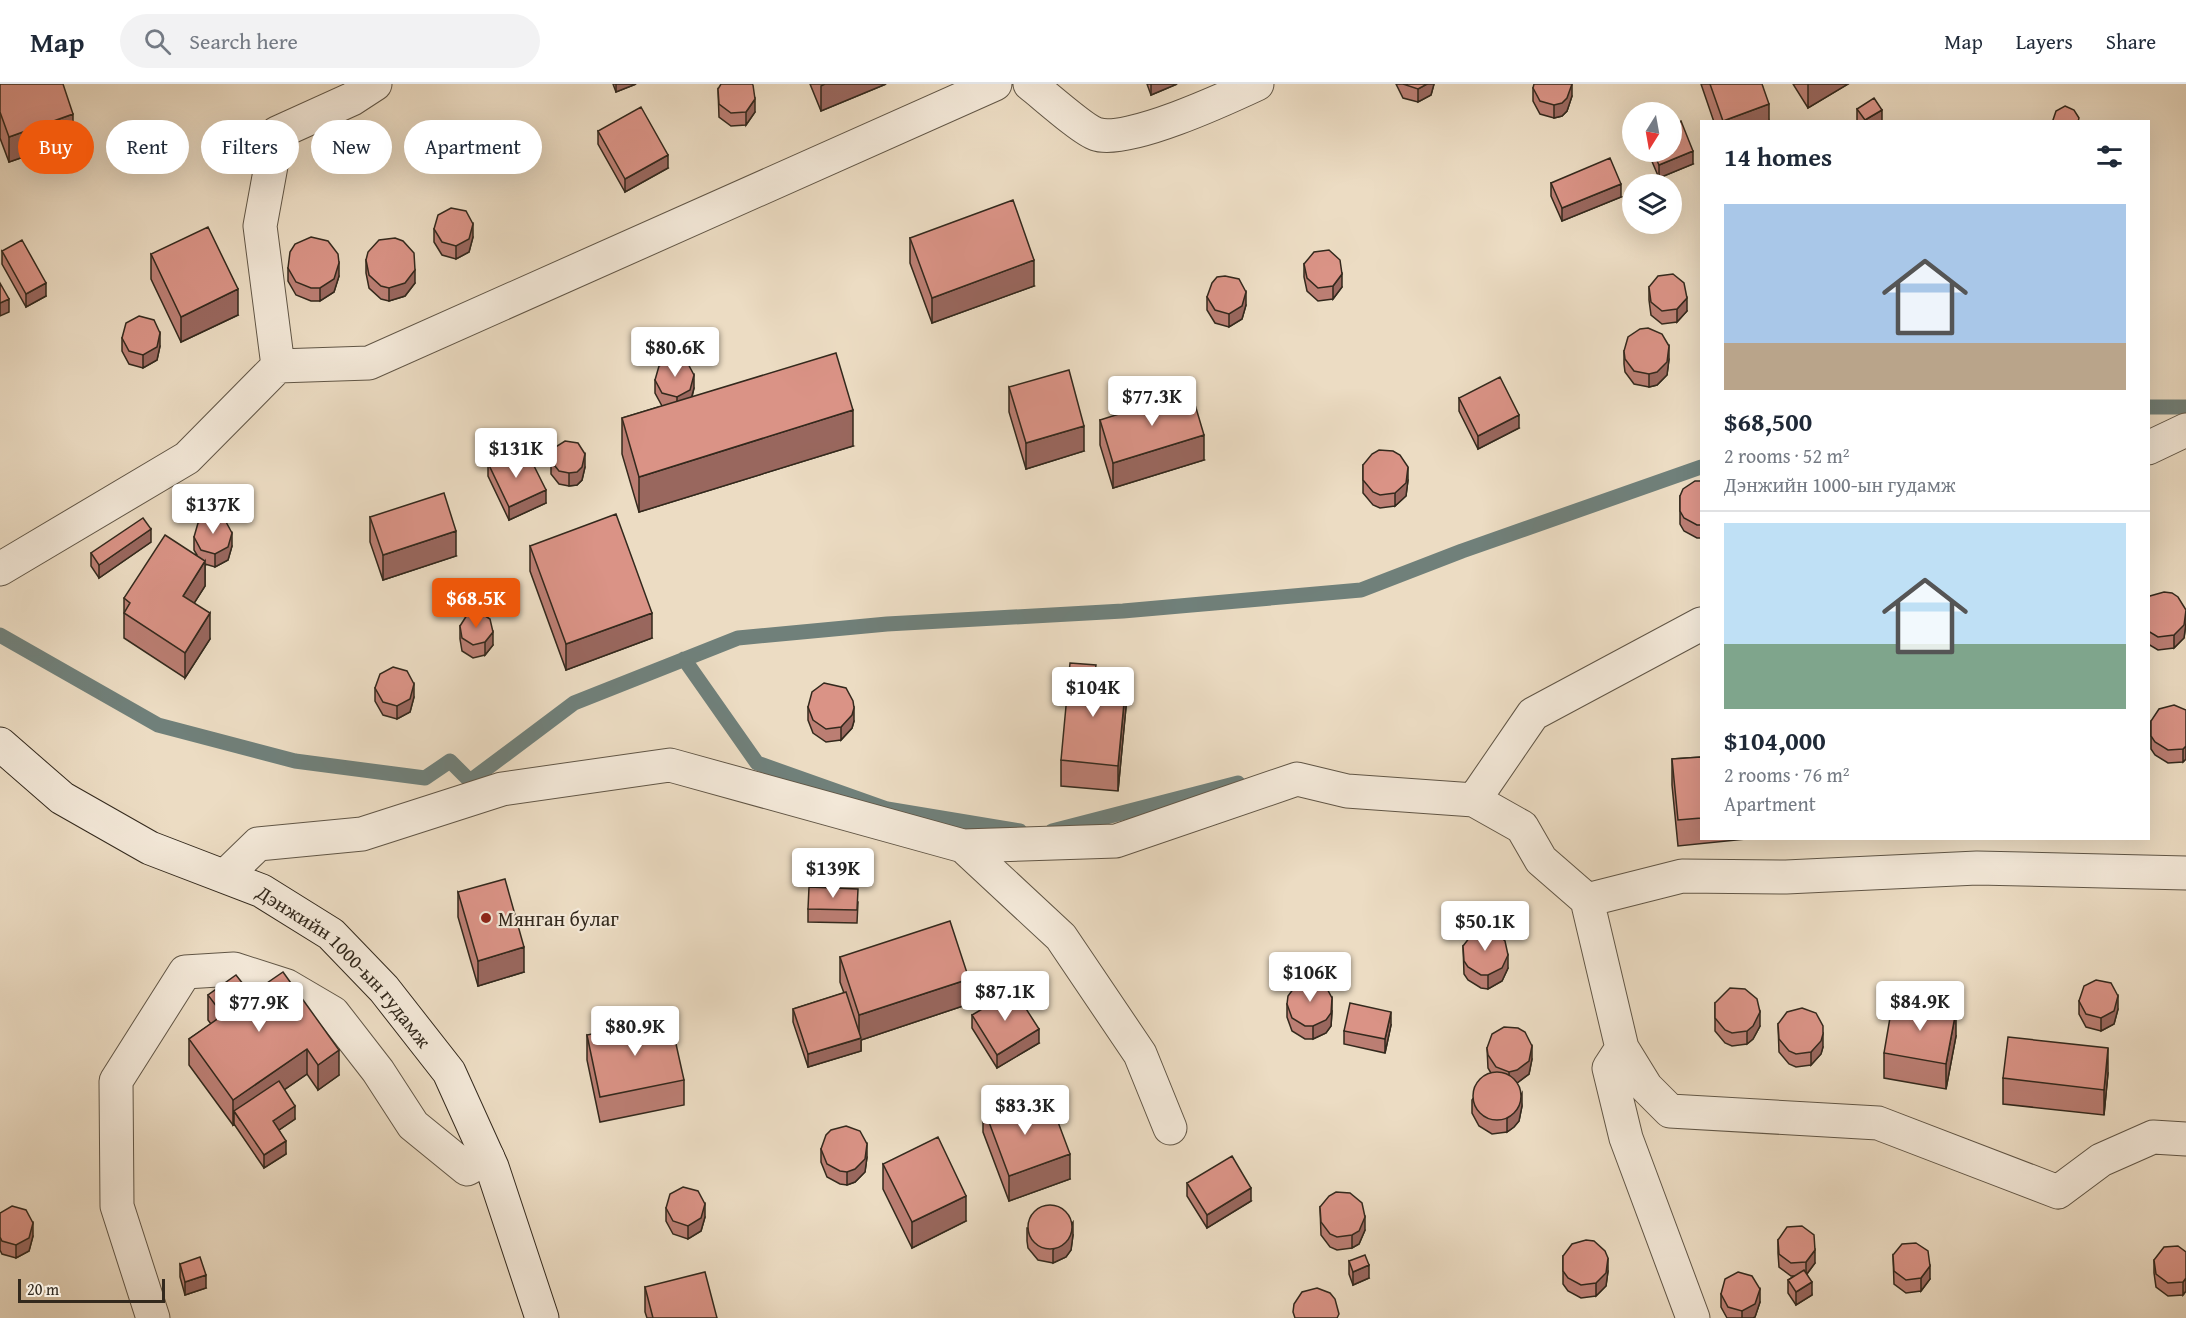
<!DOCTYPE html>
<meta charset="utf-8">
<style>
:root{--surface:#fff;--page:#f2f2f3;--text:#1f2937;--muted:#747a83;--line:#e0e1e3;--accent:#ea580c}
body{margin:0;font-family:"Gentium Book Plus",serif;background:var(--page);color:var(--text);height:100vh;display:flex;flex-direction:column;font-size:22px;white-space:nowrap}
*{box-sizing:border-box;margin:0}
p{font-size:20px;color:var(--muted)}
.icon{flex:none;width:33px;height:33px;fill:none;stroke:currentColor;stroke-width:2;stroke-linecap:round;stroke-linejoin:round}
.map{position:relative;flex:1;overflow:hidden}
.drawer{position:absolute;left:1700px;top:36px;width:450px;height:720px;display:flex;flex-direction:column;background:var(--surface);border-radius:0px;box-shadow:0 6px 24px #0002}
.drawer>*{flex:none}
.banner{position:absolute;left:18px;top:36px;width:570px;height:54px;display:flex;gap:12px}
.needle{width:39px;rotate:191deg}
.tools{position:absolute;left:1622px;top:18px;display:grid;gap:12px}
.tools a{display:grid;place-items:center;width:60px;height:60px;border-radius:50%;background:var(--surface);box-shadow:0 6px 24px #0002;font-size:30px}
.scale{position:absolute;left:18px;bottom:15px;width:147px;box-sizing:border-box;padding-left:6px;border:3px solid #33291d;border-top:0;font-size:16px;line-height:21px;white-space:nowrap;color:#33291d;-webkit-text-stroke:4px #f3e8d8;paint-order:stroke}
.price{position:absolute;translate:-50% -51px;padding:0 14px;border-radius:6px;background:#fff;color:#222;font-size:20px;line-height:39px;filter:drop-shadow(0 2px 3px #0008)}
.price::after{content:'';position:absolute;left:50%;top:36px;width:18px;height:14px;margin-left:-9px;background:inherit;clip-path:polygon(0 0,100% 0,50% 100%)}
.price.active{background:var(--accent);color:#fff}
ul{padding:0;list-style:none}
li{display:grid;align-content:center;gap:12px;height:318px;padding:0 24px}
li+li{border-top:2px solid var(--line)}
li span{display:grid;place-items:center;height:186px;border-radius:0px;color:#555}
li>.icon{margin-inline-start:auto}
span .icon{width:108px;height:108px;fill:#fffc;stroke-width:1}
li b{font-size:26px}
h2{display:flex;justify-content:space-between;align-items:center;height:72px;padding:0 24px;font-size:26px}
.pill{padding:0 21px;border-radius:27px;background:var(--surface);box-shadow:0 6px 24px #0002;font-size:21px;line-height:54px}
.pill.active{background:var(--accent);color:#fff}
header{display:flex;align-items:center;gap:36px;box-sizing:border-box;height:84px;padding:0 30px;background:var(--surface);border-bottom:2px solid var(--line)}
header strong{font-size:28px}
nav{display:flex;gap:33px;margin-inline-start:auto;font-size:21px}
.search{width:420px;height:54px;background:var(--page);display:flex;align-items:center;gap:15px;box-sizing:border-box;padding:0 21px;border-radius:33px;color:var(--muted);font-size:22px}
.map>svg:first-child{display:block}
</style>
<header>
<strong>Map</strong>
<div class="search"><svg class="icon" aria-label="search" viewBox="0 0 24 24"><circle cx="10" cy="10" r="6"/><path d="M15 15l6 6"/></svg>Search here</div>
<nav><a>Map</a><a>Layers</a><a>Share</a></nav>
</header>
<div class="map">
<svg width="2186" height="1234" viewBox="0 0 2186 1234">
<rect width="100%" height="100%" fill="#ecdcc3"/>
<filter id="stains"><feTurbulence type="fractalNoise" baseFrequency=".00333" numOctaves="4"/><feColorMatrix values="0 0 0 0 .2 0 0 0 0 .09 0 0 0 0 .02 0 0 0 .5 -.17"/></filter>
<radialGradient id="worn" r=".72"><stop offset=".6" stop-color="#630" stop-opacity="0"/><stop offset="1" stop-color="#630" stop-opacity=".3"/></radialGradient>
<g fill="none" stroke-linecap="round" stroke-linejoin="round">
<path stroke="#70807a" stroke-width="15" d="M2148,323H2186
M0,551L158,641L295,677L425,694L450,677L470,697L574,619L738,554L887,540L1123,527L1361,506L1462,467L1701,383
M684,575L757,679L887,725L1020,747
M1052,747L1238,699"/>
<g stroke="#615646" stroke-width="35">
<path id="minor" d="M1030,0C1043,10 1083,46 1096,50C1126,61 1227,14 1257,0
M278,282L369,279L995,0
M2148,364L2186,346
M0,485L187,374L278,282L260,142L277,49L352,15L375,0
M1474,716L1533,630L1701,540
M963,762L1061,853L1140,970L1170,1044
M225,792L258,760L362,750L502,705L670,681L963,762L1116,757L1297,695L1347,707L1474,716L1522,743L1541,776L1587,816L1622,964L1646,1003L1670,1027L1878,1039L2058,1108L2101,1076L2153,1053L2186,1055
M1587,816L1682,792L1786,793L1977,784L2186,789
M1622,964L1609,984L1626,1054L1693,1234
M153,1234L117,1122L116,997L185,888L234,885L287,902L333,929L378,987L413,1041L467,1085L488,1074"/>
</g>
<g stroke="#33291d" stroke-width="35">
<g id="secondary">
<path id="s1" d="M0,660L62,714L150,764L262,807L331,850L384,905L449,988L492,1083L542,1234"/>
</g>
</g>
<use href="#minor" stroke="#f3e8d8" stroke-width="33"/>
<use href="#secondary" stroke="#f3e8d8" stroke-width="33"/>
</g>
<path fill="#bb7e73" stroke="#33291d" stroke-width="1.5" d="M0,0L73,56L9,78L0,54Z
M613,0H636L616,8Z
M810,0H886L821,27Z
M1147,0H1177L1151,11Z
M1396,0H1434L1431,11L1418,18L1403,14Z
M1701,0H1762L1769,38H1714Z
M1793,0H1848L1808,24Z
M1533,4L1572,12L1567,27L1562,32L1554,34L1540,30L1533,17Z
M718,5L755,28L746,41L731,42L719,33Z
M1857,25L1882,38H1857Z
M598,47L668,84L625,108L598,60Z
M1648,68H1671L1693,80L1659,94Z
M1551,99L1621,113L1562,137L1551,112Z
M434,145L473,153L469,168L456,175L442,171L434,158Z
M910,154L1034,202L932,239L910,179Z
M2,167L46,212L26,223L2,180Z
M151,170L238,231L181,258L151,195Z
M366,176L415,199L405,212L389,217L381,215L369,204L366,189Z
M1304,180L1342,203L1333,215L1318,217L1307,207L1304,193Z
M288,184L339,192L334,208L320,217H311L296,211L288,197Z
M1649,203L1687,227L1677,238L1662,240L1651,231L1649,216Z
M1207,213L1246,221L1242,235L1229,243L1215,239L1207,226Z
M122,254L160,262L157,276L143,284L129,280L122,267Z
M1624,267L1669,275L1667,291L1657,301L1649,303L1634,300L1625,288L1624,280Z
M655,296L694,304L692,313L853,362L639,428L622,370V334L662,322L655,309Z
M1009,303L1084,367L1026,385L1009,328Z
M1459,314L1519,344L1478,365L1459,327Z
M1100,336L1204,376L1113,404L1100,361Z
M551,377L585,383L582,396L577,401L569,402L559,400L551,390Z
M488,379L518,380L546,419L509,436L488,392Z
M1363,381L1408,396L1406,412L1395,422L1380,424L1373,421L1363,409Z
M1701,397V454H1697L1684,447L1680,440V412Z
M370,433L456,472L383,496L370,458Z
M194,453L232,462L228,476L215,483L205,480V502L194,519L210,555L185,594L124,554V514L197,471L194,466Z
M151,458L99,494L91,482V469Z
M530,462L652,554L566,586L530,487Z
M2148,514L2186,539L2184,554L2174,564L2158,566L2148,560Z
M460,542L493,561L485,571L473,574L462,567L460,555Z
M375,604L414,613L410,628L397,635L383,631L375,617Z
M808,623L854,637L852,644L841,656L826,658L813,649L808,636Z
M1126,623L1118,707L1061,702V676Z
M2186,626V675L2183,678L2168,679L2155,671L2151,665V637Z
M1701,673V754L1746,755L1678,762L1672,701V675Z
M458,808L524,888L478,902L458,833Z
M858,818L857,839L808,838V825Z
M1463,862L1508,884L1502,897L1488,905L1481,904L1468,896L1464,890Z
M840,873L969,920L861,956V967L808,983L793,938V925L844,909L840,898Z
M251,910L339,991L318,1006L307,990L284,1006L295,1035L279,1046L286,1070L264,1084L234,1040L233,1041L189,981V955L211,940L208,936V911Z
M2079,917L2118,925L2114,940L2101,947L2086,943L2079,930Z
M1715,919L1760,942L1753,955L1747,960L1732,962L1725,959L1715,947Z
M1287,920L1332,927L1331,942L1326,949L1313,955H1305L1292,947L1287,933Z
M972,931L1039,959L997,984L972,944Z
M1778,940L1823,963L1821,970L1811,981L1796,983L1789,980L1779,968Z
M1391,941L1385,969L1344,960V947Z
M587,951L684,996V1021L600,1038L587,976Z
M1956,952L1946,1005L1884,994V969Z
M1487,964L1532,975L1529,990L1517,999L1522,1022L1519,1037L1514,1043L1507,1048L1492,1050L1479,1042L1472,1029V1016L1491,989L1488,984Z
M2108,989L2104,1031L2003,1020V994Z
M983,1022L1018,1035L1070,1095L1009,1117L983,1048Z
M821,1065L867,1073L865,1088L855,1098L847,1101L840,1100L827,1093L821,1078Z
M883,1080L966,1137L912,1164L883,1105Z
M1187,1099L1251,1117L1207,1144L1187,1112Z
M1320,1123L1365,1146L1359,1160L1352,1164L1337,1166L1330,1163L1321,1151Z
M666,1124L705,1133L701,1147L688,1155L673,1150L666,1137Z
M0,1129L33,1152L29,1167L16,1174L2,1170L0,1166Z
M1027,1144L1073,1151L1071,1166L1066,1173L1053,1179L1038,1176L1028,1164L1027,1157Z
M1778,1156L1815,1179L1807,1190L1812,1211L1796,1221L1788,1209V1196L1795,1192H1791L1779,1183L1778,1169Z
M2186,1168V1207L2183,1211L2168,1212L2156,1203L2154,1189V1176Z
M1893,1171L1930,1195L1921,1207L1906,1209L1894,1200Z
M1563,1172L1608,1187L1606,1202L1596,1212L1581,1214L1568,1207L1563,1200Z
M1349,1177L1369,1194L1353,1201L1349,1190Z
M180,1180L206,1204L185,1211L180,1193Z
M645,1203L717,1234H647L645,1228Z
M1721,1210L1760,1218L1755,1233L1753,1234H1727L1721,1223Z"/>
<path fill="#99675e" stroke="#33291d" stroke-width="1.5" d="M616,0H636L616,8Z
M825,0H886L821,27V2Z
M1151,0H1177L1151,11Z
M1427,0H1434L1431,11L1418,18V5Z
M1572,0V12L1567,27L1562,32L1554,34V21Z
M1808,0H1848L1808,24Z
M755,15V28L746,41V28Z
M1769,20V38H1723V37Z
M1882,26V38H1865V36Z
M73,30V56L9,78V53Z
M1693,67V80L1659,94V81Z
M668,71V84L625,108V95Z
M1621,100V113L1562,137V124Z
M473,140V153L469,168L456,175V162Z
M1034,176V202L932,239V214Z
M339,179V192L334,208L320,217V204Z
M415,186V199L405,212L389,217V204Z
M1342,190V203L1333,215V202Z
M46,199V212L26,223V210Z
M238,205V231L181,258V233Z
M1246,208V221L1242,235L1229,243V230Z
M1687,214V227L1677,238V225Z
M9,215V228L0,232V219Z
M160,249V262L157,276L143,284V271Z
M1669,262V275L1667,291L1657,301L1649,303V290Z
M694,291V304L690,319L677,326V313Z
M853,326V362L639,428V393Z
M1519,331V344L1478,365V352Z
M1084,342V367L1026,385V359Z
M1204,351V376L1113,404V379Z
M585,370V383L582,396L577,401L569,402V389Z
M1408,383V396L1406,412L1395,422V409Z
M546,406V419L509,436V423Z
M151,445V458L99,494V481Z
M456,447V472L383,496V471Z
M232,449V462L228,476L215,483V470Z
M205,477V502L183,537V512Z
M2186,526V539L2184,554L2174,564V551Z
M210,529V555L185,594V569Z
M652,529V554L566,586V560Z
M493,548V561L485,571V558Z
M1126,598V623L1118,707V682Z
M414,600V613L410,628L397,635V622Z
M854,624V637L852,644L841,656V643Z
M2186,662V675L2183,678V665Z
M524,863V888L478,902V877Z
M1508,871V884L1502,897L1488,905V891Z
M969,895V920L861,956V967L808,983V970L859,955V931Z
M2118,912V925L2114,940L2101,947V934Z
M1332,914V927L1331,942L1326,949L1313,955V942Z
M1956,927V952L1946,1005V980Z
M1391,928V941L1385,969V955Z
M1760,928V942L1753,955L1747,960V947Z
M1039,945V959L997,984V971Z
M1823,950V963L1821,970L1811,981V968Z
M1532,962V975L1529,990L1517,999L1509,1001V988Z
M2108,964V989L2104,1031V1006Z
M307,965V990L240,1036L234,1027V1040L233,1041V1016Z
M339,966V991L318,1006V981Z
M1522,1009V1022L1519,1037L1514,1043L1507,1048V1035Z
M295,1022V1035L273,1050V1037Z
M286,1057V1070L264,1084V1071Z
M867,1060V1073L865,1088L855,1098L847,1101V1088Z
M1070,1070V1095L1009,1117V1092Z
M1251,1104V1117L1207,1144V1131Z
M966,1112V1137L912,1164V1138Z
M705,1120V1133L701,1147L688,1155V1142Z
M1365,1133V1146L1359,1160L1352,1164V1151Z
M1073,1138V1151L1071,1166L1066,1173L1053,1179V1166Z
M33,1139V1152L29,1167L16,1174V1161Z
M1815,1166V1179L1806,1191V1178Z
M1608,1174V1187L1606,1202L1596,1212V1199Z
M1369,1181V1194L1353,1201V1188Z
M1930,1182V1195L1921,1207V1194Z
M206,1191V1204L185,1211V1198Z
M2186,1194V1207L2183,1211V1198Z
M1812,1198V1211L1796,1221V1208Z
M1760,1205V1218L1755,1233L1753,1234H1742V1227Z"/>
<path fill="#da9386" stroke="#33291d" stroke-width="1.5" d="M0,0H63L73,30L9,53L0,28Z
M721,0H752L753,1L755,15L746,28L731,29L719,20L718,5Z
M1403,0H1427L1418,5Z
M1534,0H1572L1567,14L1562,19L1554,21L1540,17L1533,4Z
M1710,0H1762L1769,20L1723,37Z
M1874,14L1882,26L1865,36L1857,25Z
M2065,22L2074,26L2079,34L2078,38H2054L2053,36L2056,27Z
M641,23L668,71L625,95L598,47Z
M1681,37L1693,67L1659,81L1653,68H1671V41Z
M1610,74L1621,100L1562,124L1551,99Z
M1013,116L1034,176L932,214L910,154Z
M451,124L466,127L473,140L469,155L456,162L442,158L434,145L438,131Z
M208,143L238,205L181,233L151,170Z
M311,153L328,157L338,170L339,179L334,195L320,204H311L296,198L288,184L290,168L295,160Z
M395,154L403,157L414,169L415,186L405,199L389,204L381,202L369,191L366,176L368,168L379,156Z
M22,156L46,199L26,210L2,167Z
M1329,166L1340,176L1342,190L1333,202L1318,204L1307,194L1304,180L1314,168Z
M1673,190L1684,199L1687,214L1677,225L1662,227L1651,218L1649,203L1658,192Z
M1225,192L1239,195L1246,208L1242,222L1229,230L1215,226L1207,213L1212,199L1217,193Z
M0,199L9,215L0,219Z
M139,232L154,236L160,249L157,263L143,271L129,267L122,254L126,239Z
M1648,244L1662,250L1669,262L1667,278L1657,288L1649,290L1634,287L1625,275L1624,267L1628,253L1640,245Z
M836,269L853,326L639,393L622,334Z
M672,275L687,278L694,291L690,306L677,313L662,309L655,296L659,282Z
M1069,286L1084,342L1026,359L1009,303Z
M1500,293L1519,331L1478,352L1459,314Z
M1191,307L1204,351L1113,379L1100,336Z
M565,357L578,359L585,370L582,383L577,388L569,389L559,387L551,377L554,364Z
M1379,366L1393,367L1400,371L1408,383L1406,399L1395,409L1380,411L1373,408L1363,396V381L1372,370Z
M512,367L518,380L530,374L546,406L509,423L488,379Z
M1695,397H1701V441H1697L1684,434L1680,427V412L1683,405Z
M444,409L456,447L383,471L370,433Z
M616,430L652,529L566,560L530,462Z
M211,431L225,436L232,449L228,463L215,470L201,466L194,453L198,439Z
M143,434L151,445L99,481L91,469Z
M165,451L205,477L183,512L210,529L185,569L124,529L130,519L124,514Z
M2164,508L2172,509L2178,513L2186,526L2184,541L2174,551L2158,553L2148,547V514L2150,512Z
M479,528L490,535L493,548L485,558L473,561L462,554L460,542L467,531Z
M1070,579L1096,581L1094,595L1126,598L1118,682L1061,676Z
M393,583L407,587L414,600L410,615L397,622L383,618L375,604L380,590Z
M824,599L846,604L853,617L854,624L852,631L841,643L826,645L813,636L808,623L812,608Z
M2174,621L2186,626V662L2183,665L2168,666L2155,658L2151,652V637L2159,625Z
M1701,673V734L1678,736L1672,675Z
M505,795L524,863L478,877L458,808Z
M809,803L858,805L857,826L808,825Z
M950,837L969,895L859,931L840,873Z
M1479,846L1494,847L1505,857L1508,871L1502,884L1488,891H1481L1468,883L1464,877L1463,862L1473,849Z
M283,888L339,966L318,981L307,965L233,1016L189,955L223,931L208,911L236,891L251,910Z
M1311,896L1325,901L1332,914L1331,929L1326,936L1313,942H1305L1292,934L1287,920L1288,912L1297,900Z
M2096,896L2111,899L2118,912L2114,927L2101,934L2086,930L2079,917L2084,902Z
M1730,904L1745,905L1757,915L1760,928L1753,942L1747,947L1732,949L1725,946L1715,934V919Z
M1014,906L1039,945L997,971L972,931Z
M846,908L861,954L808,970L793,925Z
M1893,916L1956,927L1946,980L1884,969Z
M1350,919L1391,928L1385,955L1344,947Z
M1802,924L1816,929L1823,942V950L1821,957L1811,968L1796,970L1789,967L1779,955L1778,940L1787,928Z
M670,933L684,996L600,1013L587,951Z
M1504,943L1518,944L1525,948L1532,962L1529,977L1517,986L1509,988L1496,983L1488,971L1487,964L1492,950Z
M2008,953L2108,964L2104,1006L2003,994Z
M1473 1012a24 24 0 1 1 48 0a24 24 0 1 1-48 0Z
M279,997L295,1022L273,1037L286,1057L264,1071L234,1027Z
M1009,1012L1018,1035L1052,1022L1070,1070L1009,1092L983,1022Z
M846,1042L860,1047L867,1060L865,1075L855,1085L847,1088L840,1087L827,1080L821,1065L826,1051L831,1046Z
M938,1053L966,1112L912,1138L883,1080Z
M1232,1072L1251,1104L1207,1131L1187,1099Z
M683,1103L698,1107L705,1120L701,1134L688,1142L673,1137L666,1124L670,1110Z
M1336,1108L1350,1109L1362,1119L1365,1133L1359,1147L1352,1151L1337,1153L1330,1150L1321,1138L1320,1123L1329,1112Z
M1028 1143a22 22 0 1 1 44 0a22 22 0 1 1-44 0Z
M12,1122L26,1126L33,1139L29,1154L16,1161L2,1157L0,1153V1129Z
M1802,1142L1814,1151L1815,1166L1806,1178L1791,1179L1779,1170L1778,1156L1787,1143Z
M1586,1156L1594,1157L1605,1167L1608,1174L1606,1189L1596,1199L1581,1201L1568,1194L1563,1187V1172L1572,1160Z
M1916,1159L1928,1167L1930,1182L1921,1194L1906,1196L1894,1187L1893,1171L1902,1160Z
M2178,1162L2186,1168V1194L2183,1198L2168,1199L2156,1190L2154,1176L2164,1163Z
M1365,1171L1369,1181L1353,1188L1349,1177Z
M200,1173L206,1191L185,1198L180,1180Z
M1804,1186L1812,1198L1796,1208L1788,1196Z
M705,1188L717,1234H653L645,1203Z
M1738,1188L1752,1192L1760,1205L1755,1220L1742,1227L1728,1223L1721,1210L1725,1195Z
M1317,1204L1330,1209L1335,1215L1339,1230L1337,1234H1295L1293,1228L1294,1220L1302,1208Z"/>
<circle fill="#8f2418" stroke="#f3e8d8" stroke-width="2" cx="486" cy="834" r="6"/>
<g text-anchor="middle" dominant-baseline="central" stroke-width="4.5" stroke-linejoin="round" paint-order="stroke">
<g font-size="20" fill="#33291d" stroke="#f3e8d8" text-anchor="start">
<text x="498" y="834">Мянган булаг</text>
</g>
<g font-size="20" fill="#33291d" stroke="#f3e8d8">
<text stroke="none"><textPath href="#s1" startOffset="416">Дэнжийн 1000-ын гудамж</textPath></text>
</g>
</g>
<rect width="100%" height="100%" filter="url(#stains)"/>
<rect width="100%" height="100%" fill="url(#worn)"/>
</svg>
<div class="tools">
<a><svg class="needle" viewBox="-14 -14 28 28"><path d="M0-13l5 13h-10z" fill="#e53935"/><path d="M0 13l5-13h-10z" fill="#747a83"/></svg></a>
<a><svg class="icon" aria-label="layers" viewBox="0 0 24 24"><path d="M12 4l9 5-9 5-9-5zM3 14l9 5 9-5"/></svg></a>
</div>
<div class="scale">20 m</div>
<b class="price" style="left:675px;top:294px">$80.6K</b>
<b class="price" style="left:1152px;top:343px">$77.3K</b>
<b class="price" style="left:516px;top:395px">$131K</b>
<b class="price" style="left:213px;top:451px">$137K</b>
<b class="price active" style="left:476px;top:545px">$68.5K</b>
<b class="price" style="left:1093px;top:634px">$104K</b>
<b class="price" style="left:833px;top:815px">$139K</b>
<b class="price" style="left:1485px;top:868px">$50.1K</b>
<b class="price" style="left:1310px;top:919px">$106K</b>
<b class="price" style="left:1005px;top:938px">$87.1K</b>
<b class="price" style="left:1920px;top:948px">$84.9K</b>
<b class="price" style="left:259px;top:949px">$77.9K</b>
<b class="price" style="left:635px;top:973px">$80.9K</b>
<b class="price" style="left:1025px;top:1052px">$83.3K</b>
<div class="banner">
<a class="pill active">Buy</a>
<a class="pill">Rent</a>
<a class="pill">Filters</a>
<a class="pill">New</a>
<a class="pill">Apartment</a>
</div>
<section class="drawer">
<h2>14 homes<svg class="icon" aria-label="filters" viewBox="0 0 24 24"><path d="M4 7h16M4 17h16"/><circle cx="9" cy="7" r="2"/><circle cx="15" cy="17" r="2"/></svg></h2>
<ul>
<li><span style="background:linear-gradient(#a9c7e8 75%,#b9a48a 0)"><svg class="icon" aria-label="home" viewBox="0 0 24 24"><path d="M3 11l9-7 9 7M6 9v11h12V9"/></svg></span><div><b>$68,500</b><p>2 rooms · 52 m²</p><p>Дэнжийн 1000-ын гудамж</p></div></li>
<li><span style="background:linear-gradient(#bfe0f5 65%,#7fa58c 0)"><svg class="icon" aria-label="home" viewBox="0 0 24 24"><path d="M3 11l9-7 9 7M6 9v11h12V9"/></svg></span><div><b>$104,000</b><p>2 rooms · 76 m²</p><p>Apartment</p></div></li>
</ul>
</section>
</div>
